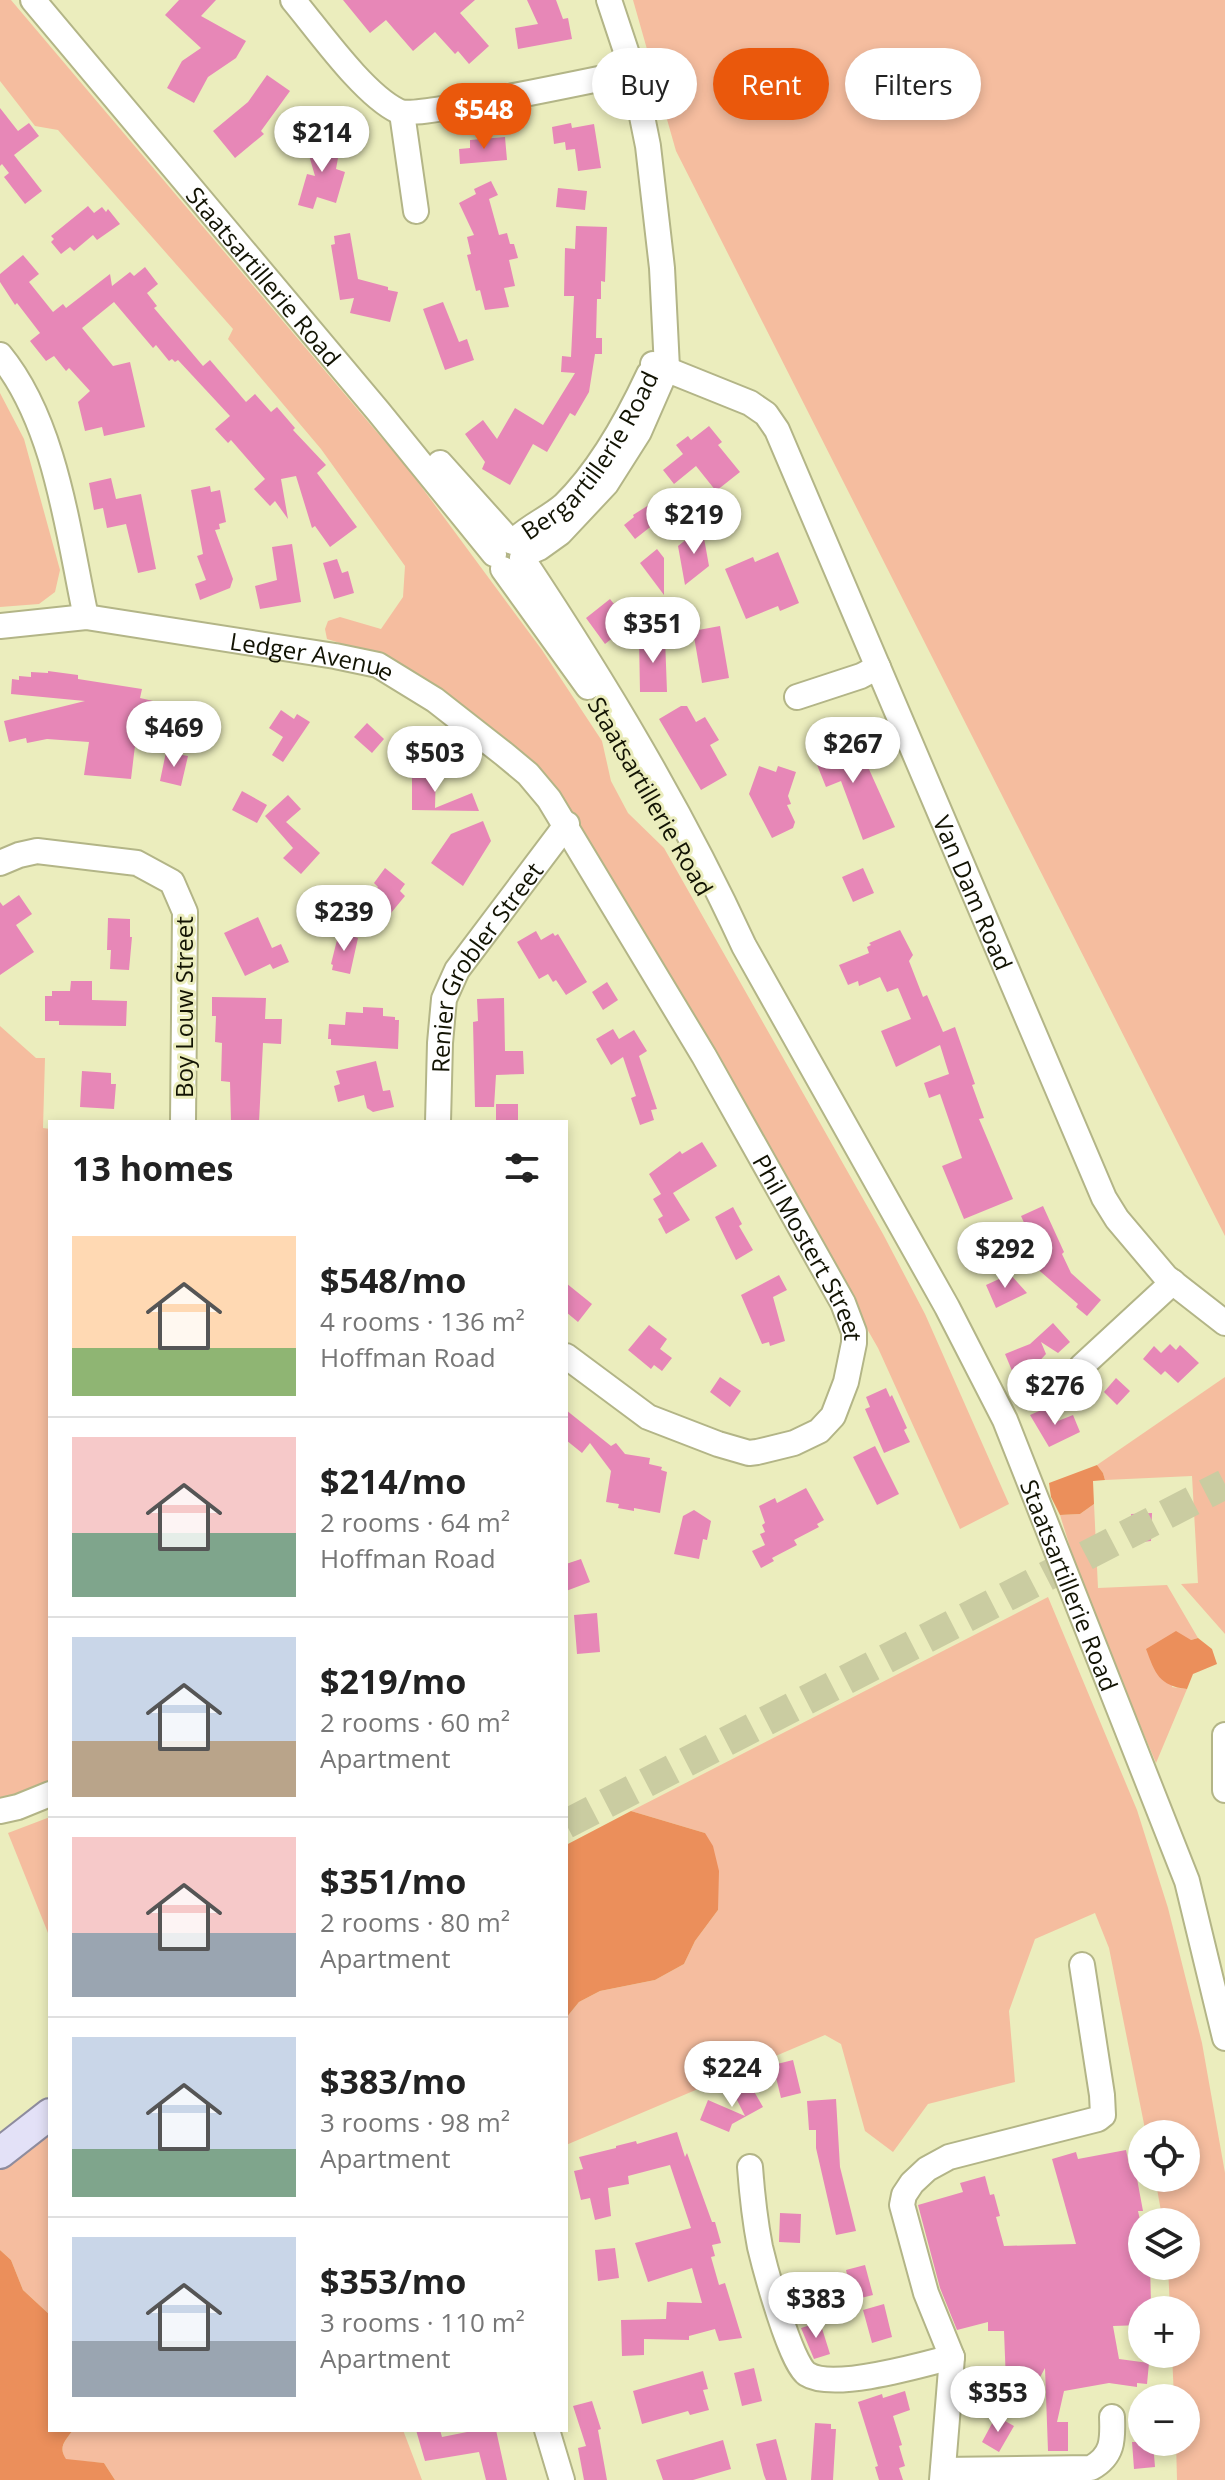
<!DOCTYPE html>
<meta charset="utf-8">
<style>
:root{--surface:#fff;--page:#f6f6f6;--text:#222;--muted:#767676;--line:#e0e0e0;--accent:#ea580c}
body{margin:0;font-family:"Open Sans",sans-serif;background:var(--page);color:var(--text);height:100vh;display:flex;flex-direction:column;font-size:30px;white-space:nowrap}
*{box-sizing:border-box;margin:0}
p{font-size:26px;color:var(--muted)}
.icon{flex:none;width:44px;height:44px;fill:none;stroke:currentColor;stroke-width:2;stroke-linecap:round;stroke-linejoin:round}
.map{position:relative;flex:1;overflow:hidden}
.details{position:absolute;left:48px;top:1120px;width:520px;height:1312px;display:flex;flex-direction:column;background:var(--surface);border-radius:0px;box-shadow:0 4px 12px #0003}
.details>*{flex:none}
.banner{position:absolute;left:592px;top:48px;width:512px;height:72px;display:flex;gap:16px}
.buttons{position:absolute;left:1128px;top:2120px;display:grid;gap:16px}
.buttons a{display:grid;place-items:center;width:72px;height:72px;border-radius:50%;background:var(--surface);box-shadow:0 4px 12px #0003;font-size:40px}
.price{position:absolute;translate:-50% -68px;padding:0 18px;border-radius:28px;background:#fff;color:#222;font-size:26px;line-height:52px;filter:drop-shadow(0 2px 4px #0008)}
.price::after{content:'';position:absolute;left:50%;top:48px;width:24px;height:18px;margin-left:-12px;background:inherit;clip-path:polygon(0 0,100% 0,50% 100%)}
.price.active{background:var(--accent);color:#fff}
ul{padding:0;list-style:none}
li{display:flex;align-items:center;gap:24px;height:200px;padding:0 24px}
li+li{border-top:2px solid var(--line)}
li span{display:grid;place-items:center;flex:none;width:224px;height:160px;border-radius:0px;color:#555}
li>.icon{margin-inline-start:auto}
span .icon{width:96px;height:96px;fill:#fffc;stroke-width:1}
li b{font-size:34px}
h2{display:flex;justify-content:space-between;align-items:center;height:96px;padding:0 24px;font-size:34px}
.pill{padding:0 28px;border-radius:36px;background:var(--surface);box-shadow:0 4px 12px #0003;font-size:28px;line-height:72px}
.pill.active{background:var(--accent);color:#fff}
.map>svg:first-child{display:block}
</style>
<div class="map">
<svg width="1225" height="2480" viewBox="0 0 1225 2480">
<rect width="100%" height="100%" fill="#ebedbd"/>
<path fill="#f5bd9f" d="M0,0H11L409,470L542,650L602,741L611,781L628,813L664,848L883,1234L925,1314L1009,1504L960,1529L878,1348L576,821L382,656L327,639L325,629L328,621L340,617L381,629L403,597L405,566L321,449L228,339L233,329L58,130L35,126L0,81Z
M633,0H1225V1236L676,151Z
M0,393L24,439L60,570L55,592L39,604L0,607Z
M0,1026L36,1058H45L43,1128L50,1129V1784L0,1804Z
M1225,1377V1634L1181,1584L1198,1583L1192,1476L1105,1480L1103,1473L1097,1465Z
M1094,1504L1098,1588L1167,1585L1198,1638L1191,1640L1172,1687L1187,1689L1156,1763L1085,1595L1060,1515L1080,1514Z
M1048,1597L1137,1810L1168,1908L1202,2043L1225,2173V2480H1177L1176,2442H1186V2398H1174L1172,2354H1186V2310H1170L1168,2266H1186V2222H1163L1155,2178H1186V2134H1146L1109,1948L1095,1913L1035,1939L1009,2011L1015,2082L928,2104L893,2152L865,2131L841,2044L825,2035L566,2145V2018L579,2002L600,1991L655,1980L684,1964L695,1941L718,1910L705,1833L631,1811Z
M50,1817V1938L8,1833Z
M50,2131V2315L23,2290L11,2260L0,2250V2169Z
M73,2430H403L422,2480H115L104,2463L66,2460C58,2447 65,2441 73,2430Z"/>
<path fill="#eb8f5b" d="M1097,1465L1103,1473L1105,1480L1093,1481L1094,1504L1080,1514L1060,1515L1051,1497L1049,1483Z
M1176,1631L1191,1640L1198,1638L1212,1649L1217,1664L1193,1674L1187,1689C1159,1686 1155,1673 1146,1649Z
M631,1811L705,1833L713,1846L719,1871L718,1910L695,1941L684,1964L655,1980L600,1991L579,2002L566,2018V1845Z
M0,2250L11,2260L23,2290L50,2315L48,2362L50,2367V2430H73C65,2441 58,2447 66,2459L104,2463L115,2480H0Z"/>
<path fill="#e787b7" d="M179,0H216L201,16L246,41L236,58L208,77L194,103L167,88L182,61L201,48L165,15Z
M343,0H475L460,13L489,46L469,64L458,51L455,54L435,32L413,51L386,20L370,33Z
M527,0H556L563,19L568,18L572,39L518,49L515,28L538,24Z
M267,75L290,91L261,131L264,134L235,158L213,131L248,102Z
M0,108L18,131L29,123L39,136L14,155L42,191L25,204L4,177L9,173L2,164L0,166Z
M571,123L572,128L594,124L601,168L578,171L575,149L566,150L565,142L554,144L552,127Z
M321,132L327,145L332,143L338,158L336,169L345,172L336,203L317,197L313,209L298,205L307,174L315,176L306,145Z
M505,137L507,160L460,164L459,149L470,148V140Z
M491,181L498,195L489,199L499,235L507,233L510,244H514L518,258L509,260L515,286L504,288L509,307L485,310L480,290L476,291L467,255L471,254L467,237L474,235L459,203L476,194L474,189Z
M558,188L587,191L585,210L556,207Z
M88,206L94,213L102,207L106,212L108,209L120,224L97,240L93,235L74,251L70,247L61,254L51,242L54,239L51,236Z
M576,226L607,227L605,282L601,281V299H597L596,338H602V354H595L589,392L575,416L570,413L547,452L533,444L510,485L482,469L485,462L465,434L483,420L497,439L515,408L543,425L575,373L561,372L562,356L571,357L574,296H564L565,248L575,249Z
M350,233L358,279L388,287V290L398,292L390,322L350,313L354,298L340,300L331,245L335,244L334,236Z
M23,255L39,274L29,282L53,312L63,304L66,308L110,274L112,286L130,272L134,276L145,267L158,284L147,293L157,306L154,308L203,366L210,360L246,402L255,394L271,412L277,407L295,428L293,430L326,465L317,473L357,527L330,547L315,526L312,528L296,476L281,479L288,519L275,501L270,506L254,489L265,479L231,440L228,443L215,429L230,416L178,360L175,362L172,359L169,361L156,345L153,348L114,302L82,328L113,366L130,362L145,427L104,436L102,427L85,431L78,402L90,391L69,368L66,371L54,356L46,361L30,341L40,333L17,303L15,305L0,282V274Z
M443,302L459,342L467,339L474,360L445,370L423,309Z
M709,426L722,442L718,445L740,472L716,491L696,466L674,484L663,470L683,454L676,445L688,436L691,440Z
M111,478L116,499L141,494L156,569L138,573L126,524L107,528L103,508L94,510L89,483Z
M210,486L211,492L220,490L226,522L219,524L220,529L215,530L233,579L230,588L200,600L195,584L206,580L197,556L203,554L191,490Z
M652,503L663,517L635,539L624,525L634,517L633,515Z
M702,527L709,566L685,585L678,546Z
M292,544L301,602L260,609L255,586L277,580L272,547Z
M657,549L664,558V595L640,563Z
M778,552L799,603L780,611L778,606L746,619L725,569L753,557L755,562Z
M337,559L342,573L348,571L354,593L334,599L323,563Z
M610,599L630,624L605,644L586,618Z
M720,626L729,678L702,683L693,631Z
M639,638H665L667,692H640Z
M48,671L78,675V679L142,689L140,698L184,708L178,737L137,729L131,779L84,775L89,742L47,739L27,743L26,738L9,742L4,721L85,701L11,694L12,679L19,680V676L31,677V672L48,673Z
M681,706H687L696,722L705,717L719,740L710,745L727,775L701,790L659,719Z
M281,710L294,719L297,714L310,722L283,762L272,755L283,737L269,728Z
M367,723L384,739L372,753L354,737Z
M838,733L845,752L854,748L863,769L868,767L895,827L863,840L841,781L826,787L809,745Z
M166,752L188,756L181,786L160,781Z
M759,766L776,772L778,766L796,772L788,796L791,804L787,805L795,822L793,828L772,838L749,794Z
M412,767L436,770L435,808L472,793L479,811L412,810Z
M242,791L267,805L257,823L232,810Z
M288,795L301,809L286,822L320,853L301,874L283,858L293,848L265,816Z
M483,821L491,841L463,886L431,863L451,834Z
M385,868L405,884L400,891L405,896L391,913L371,897L378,887L374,883Z
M863,868L874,893L853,902L842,877Z
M19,895L32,914L16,925L34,952L0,975V902L3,906Z
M258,917L272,948L281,944L289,962L273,969L270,964L245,976L224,933Z
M108,918L130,919V937H132L129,970L110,969L111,950H107Z
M900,930L913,955L909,961L923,997L927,995L943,1032L955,1027L975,1084L972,1085L984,1118L979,1119L1013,1199L964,1219L942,1166L962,1158L940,1094L929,1098L924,1083L949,1074L940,1045L896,1067L881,1031L911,1019L898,988L887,992L880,977L859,986L858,981L848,985L839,965L869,953L867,947L871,945L869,943Z
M536,931L541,940L553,933L555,936L558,934L587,982L566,995L556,980L553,982L548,974L539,979L517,942Z
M339,932L358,938L350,974L332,970L333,965L331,964Z
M71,981H92V1000L127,1001L126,1026L59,1025V1021H45V996H52V991H70Z
M607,982L618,1000L603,1010L592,992Z
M212,997L266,998L265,1019H282L281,1044L263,1043L259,1122H231L230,1082L221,1081L222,1043L215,1042L216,1016H212Z
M504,998L505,1051H523L524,1074L496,1075L494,1107H475L473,1022L478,1021L477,999Z
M363,1007L383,1008V1016L395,1017V1020H399L398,1049L331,1045V1039H328L329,1024L345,1025L346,1012L363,1013Z
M613,1029L619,1039L634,1030L647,1051L639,1056L657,1109L651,1110L654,1120L640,1125L631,1098L636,1096L623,1057L611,1065L596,1039Z
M376,1061L383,1091L390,1090L394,1107L373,1112L367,1108L364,1095L338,1102L334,1086L340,1084L336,1071Z
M82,1071L111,1073V1084H116L114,1109L80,1107Z
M496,1104H518V1122H496Z
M702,1142L717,1166L673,1193L690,1220L666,1234L658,1219L663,1216L653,1199L661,1194L649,1174L680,1151L682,1154Z
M1043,1206L1064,1252L1062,1254L1071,1273L1101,1300L1087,1316L1076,1307L1078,1304L1012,1247L1031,1238L1021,1216Z
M733,1207L742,1224L739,1226L753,1250L736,1260L715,1217Z
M1010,1274L1027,1293L996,1308L986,1285Z
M779,1275L787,1290L773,1297L785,1341L770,1346L769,1342L762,1344L741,1295Z
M566,1283L592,1304L578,1322L566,1312Z
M1053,1323L1070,1342L1058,1353L1041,1342L1046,1354L1034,1367L1039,1379L1022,1386L1021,1383L1018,1385L1005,1354L1030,1344Z
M649,1325L667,1339L660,1349L672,1358L662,1371L654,1365L651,1369L628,1350Z
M1170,1344L1176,1350L1180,1345L1199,1363L1178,1383L1165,1371L1161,1375L1143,1359L1154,1346L1161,1353Z
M720,1377L741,1391L730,1407L710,1392Z
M1116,1378L1130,1391L1117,1405L1104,1392Z
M886,1388L890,1397L892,1395L907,1428L904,1430L910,1442L884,1453L865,1409L870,1407L866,1397Z
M1046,1408L1053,1423L1073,1415L1080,1432L1049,1447L1030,1415Z
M566,1410L611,1446L616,1443L625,1454L650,1458L649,1464L662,1467L661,1470L667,1472L660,1513L634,1508V1511L618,1508L619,1504L606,1502L611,1471L590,1443L582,1453L566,1440Z
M875,1446L899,1494L877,1505L853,1457Z
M806,1488L824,1520L817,1524L819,1527L794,1540L797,1545L772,1558L774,1561L761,1568L752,1551L765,1545L760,1534L765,1532L762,1525L765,1523L759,1506L775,1498L777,1503Z
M694,1510L711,1521L707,1540L703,1539L699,1559L674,1554L683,1516Z
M1152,1513L1151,1541L1142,1542L1138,1539L1132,1526L1131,1514Z
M581,1559L590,1582L566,1591V1564Z
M597,1613L600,1652L577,1654L574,1615Z
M793,2060L801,2093L781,2098L773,2065Z
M748,2081L763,2107L732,2124L729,2132L700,2120L708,2100L745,2116L732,2090Z
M836,2099L840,2167L856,2231L836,2235L816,2148V2130H809L807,2101Z
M677,2132L685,2157L687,2153L712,2222H715L721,2243L712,2245L715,2256L711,2257L719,2285L725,2283L742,2338L719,2341L715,2329L689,2336V2340L644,2339V2355L622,2356L621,2320L666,2319L667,2302L702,2303L692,2268L648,2282L635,2243L691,2228L670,2165L628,2176L629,2184L608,2188L611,2216L595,2220L590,2198L581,2200L574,2171L583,2169L579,2157L616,2148V2146L636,2141L637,2144Z
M1126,2150L1130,2169L1135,2168L1143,2211H1138L1142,2229V2266H1150L1151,2303H1146V2310H1142V2325L1113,2326L1119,2359L1149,2363L1147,2384L1137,2383V2387L1109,2383L1064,2391L1057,2422H1068V2451H1048L1045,2368L1038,2381L1006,2382L1004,2331H988V2322L957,2330L940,2288L918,2205L963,2192L960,2183L985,2176L990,2195L994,2194L1000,2216L996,2217L1004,2246L1076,2244L1052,2159L1076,2152L1078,2159Z
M780,2213L801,2214L800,2243L779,2242Z
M615,2248L619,2278L598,2281L595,2250Z
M865,2265L873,2295L853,2300L846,2270Z
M819,2287L825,2309L804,2314L798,2293Z
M884,2304L892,2337L872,2343L863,2310Z
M820,2322L830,2354L814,2359L801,2328Z
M754,2368L762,2401L742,2406L734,2373Z
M703,2371L708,2389L703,2390L709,2410L690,2415L688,2411L642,2424L633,2391Z
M905,2391L910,2410L893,2416L902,2445L899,2446L905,2466L899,2468L903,2480H879L875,2467L878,2466L858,2402L882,2394L883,2398Z
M592,2401L601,2429L598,2430L607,2480H584L578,2448L586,2446L573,2406Z
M996,2416L1014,2426L999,2452L982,2442Z
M815,2423L831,2424V2429H836L833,2480H811Z
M416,2430H440L442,2437L477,2430H496L507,2480H486L479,2452L425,2461Z
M776,2439L787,2480H766L764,2475L756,2444Z
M723,2440L731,2469L693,2480H663L656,2460Z
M1132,2442H1153L1155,2467L1134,2469Z"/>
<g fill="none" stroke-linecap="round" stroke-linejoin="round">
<path stroke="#cacca1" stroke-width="30" stroke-dasharray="30 15" stroke-linecap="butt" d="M566,1824L1225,1484"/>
<g stroke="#b3b587" stroke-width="28">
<g id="minor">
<path id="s1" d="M33,0L378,411L494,554"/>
<path d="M293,0C319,31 363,94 398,111C415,119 601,78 633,72"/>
<path d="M402,113L416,211"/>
<path d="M0,355C56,423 68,533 86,617"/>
<path id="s2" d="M653,364L750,403L766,414L777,430L1104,1198L1117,1219L1166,1277L1225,1323"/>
<path d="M440,463L510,541"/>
<path id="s3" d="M513,542C527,527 548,519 564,505C600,470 628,419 649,374"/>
<path d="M523,555L539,548L560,533L606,484L639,432L667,368L662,268L648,146L633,72L609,0"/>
<path id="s4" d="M522,558C605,683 681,809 744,946L947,1307L1005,1420L1187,1881L1225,2038"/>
<path d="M503,569L588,687"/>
<path id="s5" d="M0,626L86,617L335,656L378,665L435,700L504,754L528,774L549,799L704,1056L843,1303L854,1332V1343L846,1382L833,1416L819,1431L794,1443L757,1452L749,1453L718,1444L648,1417L566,1356"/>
<path d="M797,697L861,676L878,667"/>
<path d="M0,863L19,855L37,851L137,863L172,882L185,912L183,1122"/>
<path id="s6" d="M438,1122L440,1043L444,999L457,970L567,824"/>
<path d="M1082,1366L1173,1282"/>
<path d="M1225,1735V1790"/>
<path d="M0,1811L18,1807L50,1794"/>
<path d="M750,2167C752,2194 755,2221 760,2247C765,2268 791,2365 807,2374C833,2391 921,2365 952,2357"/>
<path d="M547,2430L562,2480"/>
<path d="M943,2470L1091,2468C1113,2456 1113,2440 1112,2417"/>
<path d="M942,2480L952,2357L926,2293L902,2205L904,2195L912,2183L927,2169L949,2157L1098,2119L1103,2115L1102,2095L1082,1965"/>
</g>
</g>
<g stroke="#8e8c9e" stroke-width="34">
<path id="major" d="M0,2153L50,2114"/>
</g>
<use href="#minor" stroke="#fff" stroke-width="24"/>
<use href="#major" stroke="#e3e1f7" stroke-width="30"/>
</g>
<g text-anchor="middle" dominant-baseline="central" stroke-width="6" stroke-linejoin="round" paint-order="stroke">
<g font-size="24" fill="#121303" stroke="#ebedbd">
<text stroke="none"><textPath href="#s1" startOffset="360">Staatsartillerie Road</textPath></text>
<text stroke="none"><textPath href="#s3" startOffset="118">Bergartillerie Road</textPath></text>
<text stroke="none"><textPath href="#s5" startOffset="316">Ledger Avenue</textPath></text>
<text transform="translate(651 796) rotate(60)">Staatsartillerie Road</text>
<text stroke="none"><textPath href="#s2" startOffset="646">Van Dam Road</textPath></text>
<text stroke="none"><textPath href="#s6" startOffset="168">Renier Grobler Street</textPath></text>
<text transform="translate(183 1007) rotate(-90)">Boy Louw Street</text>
<text stroke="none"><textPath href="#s5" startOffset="1120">Phil Mostert Street</textPath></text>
<text stroke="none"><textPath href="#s4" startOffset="1166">Staatsartillerie Road</textPath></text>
</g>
</g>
</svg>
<div class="buttons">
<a><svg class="icon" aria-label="locate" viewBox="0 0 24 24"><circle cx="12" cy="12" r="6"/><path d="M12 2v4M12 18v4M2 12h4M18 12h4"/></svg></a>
<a><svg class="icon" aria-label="layers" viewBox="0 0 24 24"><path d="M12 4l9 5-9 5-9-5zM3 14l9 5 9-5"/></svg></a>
<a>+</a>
<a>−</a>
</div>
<b class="price active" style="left:484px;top:151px">$548</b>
<b class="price" style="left:322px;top:174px">$214</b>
<b class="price" style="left:694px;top:556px">$219</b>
<b class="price" style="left:653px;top:665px">$351</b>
<b class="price" style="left:174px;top:769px">$469</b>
<b class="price" style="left:853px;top:785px">$267</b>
<b class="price" style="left:435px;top:794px">$503</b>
<b class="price" style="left:344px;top:953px">$239</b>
<b class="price" style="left:1005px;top:1290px">$292</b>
<b class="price" style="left:1055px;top:1427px">$276</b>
<b class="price" style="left:732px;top:2109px">$224</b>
<b class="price" style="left:816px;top:2340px">$383</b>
<b class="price" style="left:998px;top:2434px">$353</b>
<div class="banner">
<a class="pill">Buy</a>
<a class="pill active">Rent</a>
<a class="pill">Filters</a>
</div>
<section class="details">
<h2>13 homes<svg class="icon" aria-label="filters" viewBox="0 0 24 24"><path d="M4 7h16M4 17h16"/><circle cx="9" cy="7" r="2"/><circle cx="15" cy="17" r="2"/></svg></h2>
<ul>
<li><span style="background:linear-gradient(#ffd9b3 70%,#8fb573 0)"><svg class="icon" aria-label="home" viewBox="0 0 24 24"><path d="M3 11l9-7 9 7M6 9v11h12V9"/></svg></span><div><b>$548/mo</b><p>4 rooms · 136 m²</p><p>Hoffman Road</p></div></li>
<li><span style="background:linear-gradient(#f6c9c9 60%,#7fa58c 0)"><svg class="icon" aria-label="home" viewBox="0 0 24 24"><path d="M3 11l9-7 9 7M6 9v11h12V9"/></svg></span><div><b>$214/mo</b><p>2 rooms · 64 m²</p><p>Hoffman Road</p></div></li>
<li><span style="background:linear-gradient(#c9d6e8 65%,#b9a48a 0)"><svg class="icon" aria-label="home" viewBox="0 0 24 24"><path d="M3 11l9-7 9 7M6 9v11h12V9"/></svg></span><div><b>$219/mo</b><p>2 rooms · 60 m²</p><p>Apartment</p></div></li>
<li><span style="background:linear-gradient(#f6c9c9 60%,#9aa5b1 0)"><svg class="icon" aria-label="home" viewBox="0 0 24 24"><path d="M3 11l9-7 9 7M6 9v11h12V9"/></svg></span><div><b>$351/mo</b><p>2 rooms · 80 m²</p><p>Apartment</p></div></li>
<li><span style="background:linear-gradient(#c9d6e8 70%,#7fa58c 0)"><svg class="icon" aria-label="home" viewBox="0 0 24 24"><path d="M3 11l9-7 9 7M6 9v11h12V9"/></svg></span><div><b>$383/mo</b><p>3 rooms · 98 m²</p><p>Apartment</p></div></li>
<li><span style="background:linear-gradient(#c9d6e8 65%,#9aa5b1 0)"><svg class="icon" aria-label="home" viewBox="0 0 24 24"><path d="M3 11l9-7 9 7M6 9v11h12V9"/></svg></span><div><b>$353/mo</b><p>3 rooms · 110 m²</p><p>Apartment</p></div></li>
</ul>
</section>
</div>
